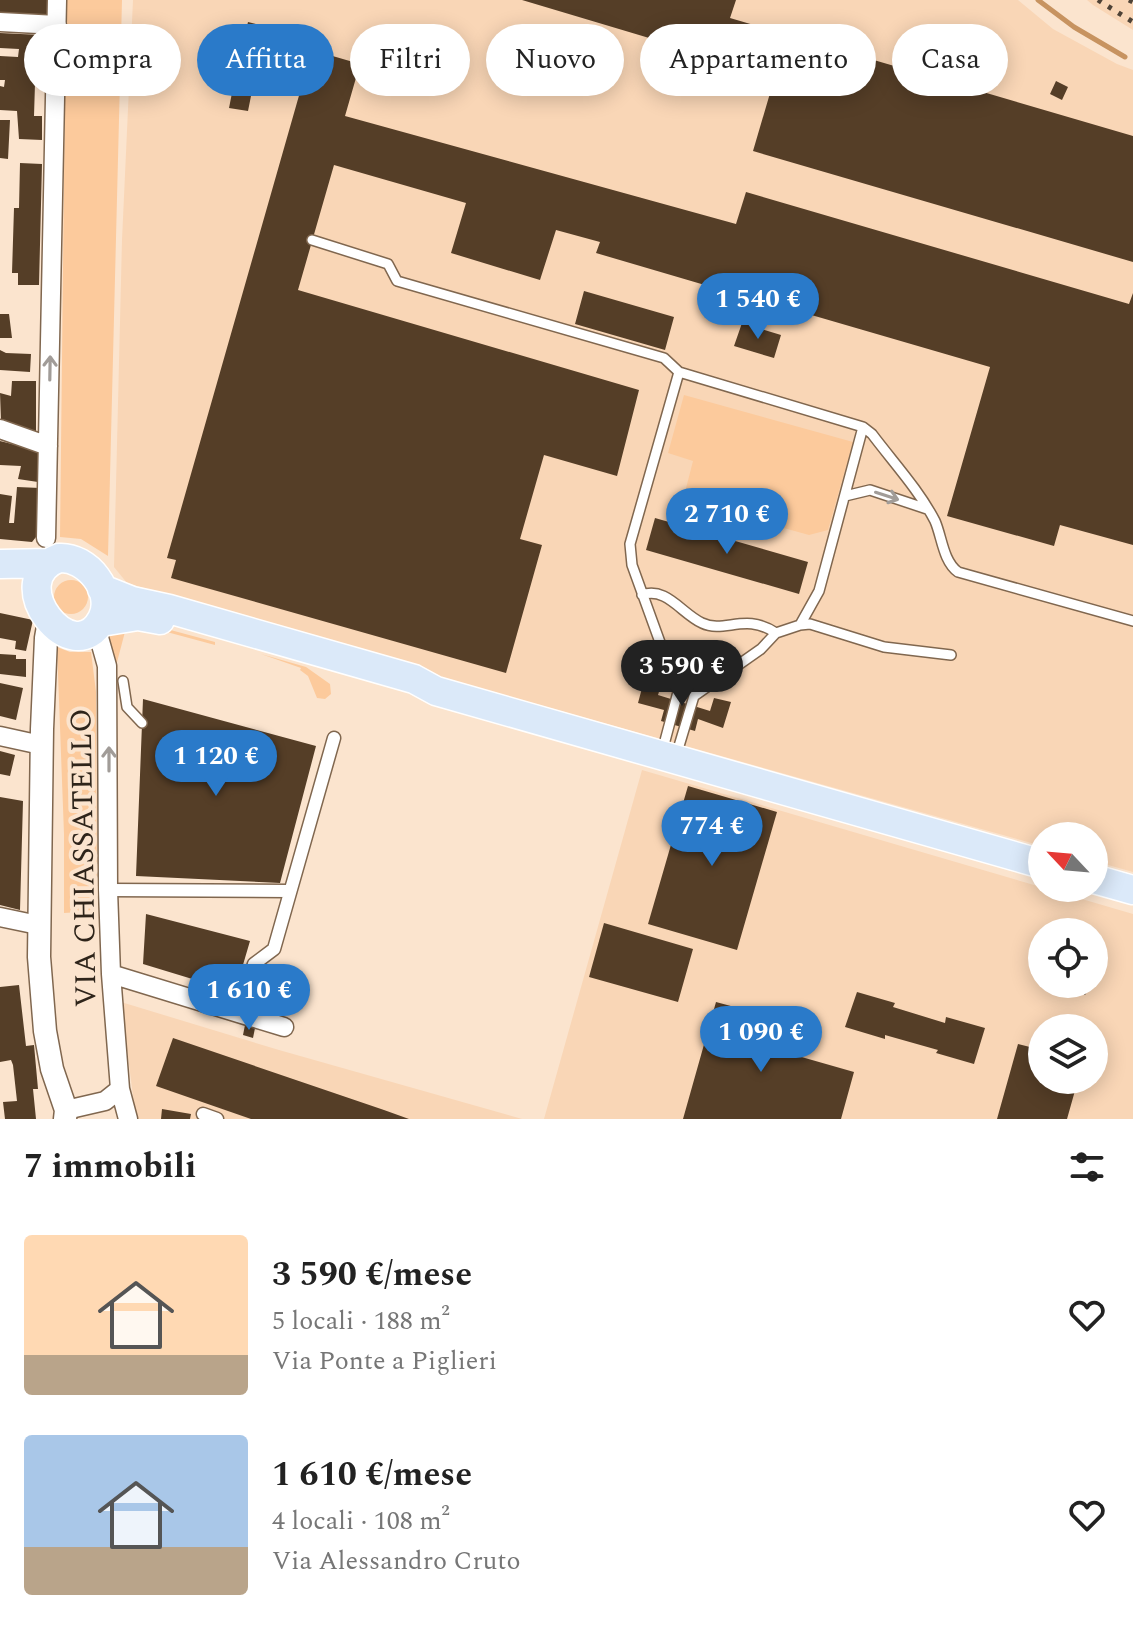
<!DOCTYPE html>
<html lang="it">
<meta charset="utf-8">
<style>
:root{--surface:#fff;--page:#f2f2f2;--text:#222;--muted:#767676;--accent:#2a7ac9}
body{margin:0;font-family:Spectral,serif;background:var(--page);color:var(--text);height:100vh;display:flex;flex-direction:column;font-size:30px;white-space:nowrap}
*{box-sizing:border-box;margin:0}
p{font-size:26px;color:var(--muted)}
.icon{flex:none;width:44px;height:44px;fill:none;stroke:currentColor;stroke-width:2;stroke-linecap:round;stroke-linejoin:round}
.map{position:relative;height:1119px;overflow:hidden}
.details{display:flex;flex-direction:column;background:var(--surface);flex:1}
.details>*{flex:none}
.hud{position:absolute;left:24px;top:24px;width:1086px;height:72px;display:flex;gap:16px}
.needle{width:52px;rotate:296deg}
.fabs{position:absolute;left:1028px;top:822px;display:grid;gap:16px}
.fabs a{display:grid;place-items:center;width:80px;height:80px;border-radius:50%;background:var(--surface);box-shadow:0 4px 20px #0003;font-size:40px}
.price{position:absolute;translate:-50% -68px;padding:0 18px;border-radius:28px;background:var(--accent);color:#fff;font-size:26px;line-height:52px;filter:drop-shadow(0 2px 4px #0008)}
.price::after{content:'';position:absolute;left:50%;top:48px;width:24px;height:18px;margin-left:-12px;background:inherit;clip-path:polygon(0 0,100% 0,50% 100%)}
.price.active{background:#222;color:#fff}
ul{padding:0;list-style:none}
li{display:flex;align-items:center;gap:24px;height:200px;padding:0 24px}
li span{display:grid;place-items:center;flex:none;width:224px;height:160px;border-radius:8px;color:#555}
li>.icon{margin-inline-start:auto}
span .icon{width:96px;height:96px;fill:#fffc;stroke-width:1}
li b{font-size:34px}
h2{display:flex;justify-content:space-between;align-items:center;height:96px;padding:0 24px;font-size:34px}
.tag{padding:0 28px;border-radius:36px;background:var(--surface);box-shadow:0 4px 20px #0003;font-size:28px;line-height:72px}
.tag.active{background:var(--accent);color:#fff}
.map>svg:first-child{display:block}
</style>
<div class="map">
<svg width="1133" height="1119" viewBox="0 0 1133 1119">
<rect width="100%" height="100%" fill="#fbe4ce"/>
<path fill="#f9d6b6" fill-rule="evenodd" d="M133,0H1018L1053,29L1117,64L1133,70V872L1094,861V836H1042V846L429,674L127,583L114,567L122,240Z
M1087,0H1133V30L1093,5Z
M642,770L1133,914V1119H544ZM1042,932H1094V984H1042ZM1042,1028H1094V1080H1042Z
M121,1002L279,1050L522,1119H136Z"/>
<path fill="#fcca9c" d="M66,0H122L108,556L81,539L60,537Z
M684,395L853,442L828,530L809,535L683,500L693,461L668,453Z
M54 597a17 17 0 1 1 34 0a17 17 0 1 1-34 0Z
M141,622L215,642V645L152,628H126L116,666C100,636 104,623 141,622Z
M57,647L70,652H91L96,692L97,911L64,913V834Z
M261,654L306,667L330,684L331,694L325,699L317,698L308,676L300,670L301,668Z"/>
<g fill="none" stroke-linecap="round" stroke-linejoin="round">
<path stroke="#c79360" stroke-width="5" d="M1038,0L1074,27L1125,57"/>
</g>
<path fill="#553e27" d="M0,0H48V15L0,14Z
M522,0H736L730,18L1133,136V262L753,151L778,66L720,50L722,47L710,43L706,55Z
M248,22L267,27L264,39L268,47L258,91L251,96L248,111L229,108L232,93L227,85L238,40L245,34Z
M915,30L939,38L931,66L907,58Z
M0,33L41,35L40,51H36L34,116H42V140L19,139L17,111L0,110V86L4,87L5,80H0V56L18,57L19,49L0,48Z
M312,50L360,64L345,116L736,224L746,192L1129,304L1133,293V545L1060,525L1054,546L947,516L990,367L808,314L810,306L717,279L715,288L596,253L600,242L556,230L540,280L451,253L466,203L334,165L298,290L639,390L617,476L544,455L520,539L542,545L506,673L171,578L176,560L167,558Z
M1056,81L1068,87L1062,100L1050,94Z
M0,120H10L8,159L0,158Z
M20,163L42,164L39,285H18V273H12L14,208H19Z
M584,291L674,317L665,350L575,324Z
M0,314H9L12,338H0Z
M742,323L781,335L774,358L734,346Z
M0,350L6,353L31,354L30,372L0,370Z
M12,381H36V434L1,421L0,393L11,396Z
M0,441L40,451L38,482L18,479L21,466L0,465Z
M17,487L40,488L36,537L32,542L0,539V494L12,496L9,523H14Z
M655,518L808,562L799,594L646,550Z
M0,613L33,620L26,651L15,649L16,641L0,638Z
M0,654L16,655V659H26V677L0,674Z
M645,677L662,682L658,695L710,711L714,698L731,702L723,728L698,719L695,731L661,721L664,710L638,703Z
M0,683L23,688L16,720L0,716Z
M143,699L316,746L280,883L136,876Z
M0,751L15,755L10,776L0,774Z
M688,786L777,812L737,950L648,924Z
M0,797L23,801L20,910L0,905Z
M146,914L250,941L235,992L143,964Z
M604,923L693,949L678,1002L589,977Z
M1066,984H1092L1085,995Z
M19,985L26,1046L34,1045L38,1089H33L36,1119H5L3,1102L17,1101L13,1065L11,1060L0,1062V987Z
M857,992L895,1003L893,1007L945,1023L946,1017L985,1028L974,1064L936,1053L938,1050L885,1035V1039L845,1027Z
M716,1002L793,1023L784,1052L854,1072L841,1119H683Z
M245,1025L255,1028L253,1038L243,1035Z
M173,1038L384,1110L409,1119H251L156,1086Z
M1018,1044L1042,1050V1080H1078L1067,1119H997Z
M162,1109L191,1114L190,1119H161Z"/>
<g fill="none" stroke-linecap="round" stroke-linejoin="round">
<g stroke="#80674f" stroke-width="12">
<path id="service" d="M312,240L388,264L397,281L664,358L679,372
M845,496L870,490L927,509
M642,595C666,586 682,614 702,623C725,634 745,612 776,633
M800,625L810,624L884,647L951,655
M123,681L127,707L142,723
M662,752L678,692L632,565L630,544L679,372L863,427L872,434C893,462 919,490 935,521C942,537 943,561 958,572L1133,621
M676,756L694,696L761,649L776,633L800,625L819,591L863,427
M251,1017L265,973"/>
</g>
<g stroke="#80674f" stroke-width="15">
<path id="pedestrian" d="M108,890L289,891
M239,1013L254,964L274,949L334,738
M203,1114L217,1119"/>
</g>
<g stroke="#80674f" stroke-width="21">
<path id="minor" d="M0,22L57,25
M0,429L48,446
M46,538L57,0
M96,627L107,666L108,890L111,974L120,1089L128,1119
M0,736L41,745
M0,917L38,925
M111,974L284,1027
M66,1110L105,1101L120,1089"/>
</g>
<g stroke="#80674f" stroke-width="25">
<path id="tertiary" d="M49,621L46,638L42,729L39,957L45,1031L52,1069L66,1110L65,1119"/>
</g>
<g stroke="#fff" stroke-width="31">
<path id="primary" d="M59,558C87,556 116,592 102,619C73,674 0,580 59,558Z
M0,564L48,563
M102,589L132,601L169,609L414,679L436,691L1042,864
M101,622L138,616L160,620
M1094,879L1133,890"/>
</g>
<use href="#service" stroke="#fff" stroke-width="9"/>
<use href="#pedestrian" stroke="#fff" stroke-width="12"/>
<use href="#minor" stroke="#fff" stroke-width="18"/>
<use href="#tertiary" stroke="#fff" stroke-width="22"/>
<use href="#primary" stroke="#dbe9f9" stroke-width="28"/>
<path stroke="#4e4236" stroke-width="5" stroke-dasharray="4 8" stroke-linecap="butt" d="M1098,0L1133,22
M1129,0L1133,2"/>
</g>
<defs><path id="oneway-shaft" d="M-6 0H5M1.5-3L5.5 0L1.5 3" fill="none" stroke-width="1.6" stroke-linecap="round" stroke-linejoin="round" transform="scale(2)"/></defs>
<g stroke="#a19c98">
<use href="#oneway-shaft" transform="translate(50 368) rotate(-89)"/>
<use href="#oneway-shaft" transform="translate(887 496) rotate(18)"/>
<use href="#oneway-shaft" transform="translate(109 759) rotate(-90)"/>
</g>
<g text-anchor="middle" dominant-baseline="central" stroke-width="8" stroke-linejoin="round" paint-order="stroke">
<g font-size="30" fill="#2e241a" stroke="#fbe4ce">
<text transform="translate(84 858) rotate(-91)">VIA CHIASSATELLO</text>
</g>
</g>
</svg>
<div class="fabs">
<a><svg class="needle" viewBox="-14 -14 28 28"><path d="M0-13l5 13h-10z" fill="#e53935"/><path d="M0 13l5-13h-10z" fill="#767676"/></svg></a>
<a><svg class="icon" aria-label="locate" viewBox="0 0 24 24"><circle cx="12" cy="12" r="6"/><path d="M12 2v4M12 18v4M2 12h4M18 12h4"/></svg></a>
<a><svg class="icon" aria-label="layers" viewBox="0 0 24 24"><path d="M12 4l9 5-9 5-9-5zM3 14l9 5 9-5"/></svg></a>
</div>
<b class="price" style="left:758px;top:341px">1 540 €</b>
<b class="price" style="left:727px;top:556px">2 710 €</b>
<b class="price active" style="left:682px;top:708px">3 590 €</b>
<b class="price" style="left:216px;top:798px">1 120 €</b>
<b class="price" style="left:712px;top:868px">774 €</b>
<b class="price" style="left:249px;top:1032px">1 610 €</b>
<b class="price" style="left:761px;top:1074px">1 090 €</b>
<div class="hud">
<a class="tag">Compra</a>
<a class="tag active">Affitta</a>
<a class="tag">Filtri</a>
<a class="tag">Nuovo</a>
<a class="tag">Appartamento</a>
<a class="tag">Casa</a>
</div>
</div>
<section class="details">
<h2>7 immobili<svg class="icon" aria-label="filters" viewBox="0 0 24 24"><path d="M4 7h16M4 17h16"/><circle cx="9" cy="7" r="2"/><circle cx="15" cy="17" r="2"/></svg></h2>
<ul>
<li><span style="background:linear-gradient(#ffd9b3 75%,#b9a48a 0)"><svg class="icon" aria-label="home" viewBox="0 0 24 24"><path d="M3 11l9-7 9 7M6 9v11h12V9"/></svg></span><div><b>3 590 €/mese</b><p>5 locali · 188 m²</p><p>Via Ponte a Piglieri</p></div><svg class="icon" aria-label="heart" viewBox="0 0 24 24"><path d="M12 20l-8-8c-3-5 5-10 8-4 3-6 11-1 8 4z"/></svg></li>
<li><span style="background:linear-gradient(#a9c7e8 70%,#b9a48a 0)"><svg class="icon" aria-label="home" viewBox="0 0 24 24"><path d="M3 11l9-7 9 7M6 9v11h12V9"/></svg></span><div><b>1 610 €/mese</b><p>4 locali · 108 m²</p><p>Via Alessandro Cruto</p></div><svg class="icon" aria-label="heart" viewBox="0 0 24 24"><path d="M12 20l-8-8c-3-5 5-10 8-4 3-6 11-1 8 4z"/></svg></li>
</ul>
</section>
